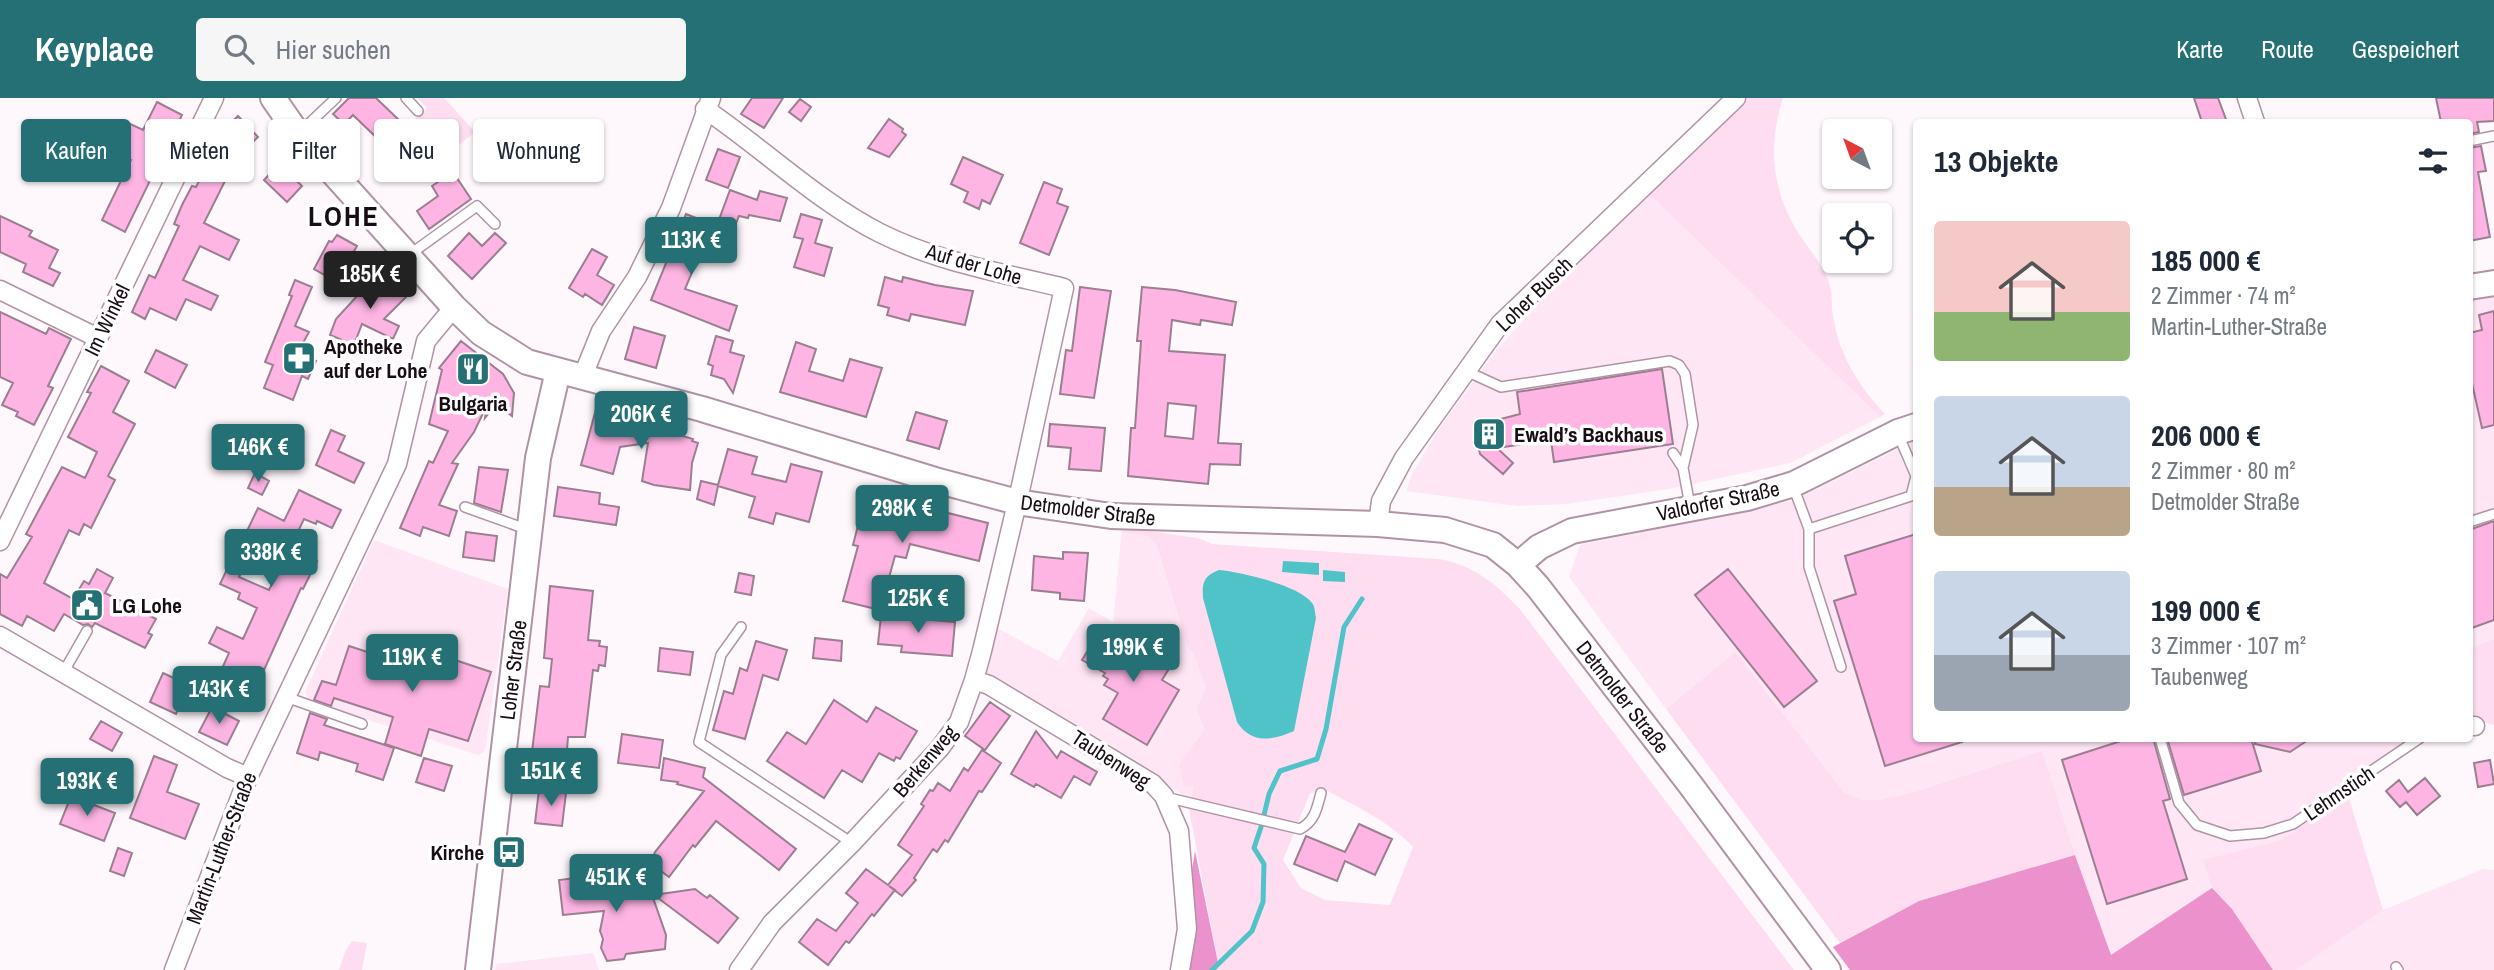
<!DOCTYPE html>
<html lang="de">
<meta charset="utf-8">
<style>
:root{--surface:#fff;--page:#f6f6f7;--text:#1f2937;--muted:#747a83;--accent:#257074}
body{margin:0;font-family:"Archivo Narrow",sans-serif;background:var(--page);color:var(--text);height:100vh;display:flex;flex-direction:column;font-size:26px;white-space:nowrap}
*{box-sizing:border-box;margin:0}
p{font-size:23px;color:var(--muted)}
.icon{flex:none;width:38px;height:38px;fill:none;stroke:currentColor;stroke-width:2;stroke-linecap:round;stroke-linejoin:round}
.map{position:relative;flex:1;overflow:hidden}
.sheet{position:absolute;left:1913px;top:21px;width:560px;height:623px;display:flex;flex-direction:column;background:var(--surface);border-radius:7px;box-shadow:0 2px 5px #0004}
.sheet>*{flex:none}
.banner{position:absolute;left:21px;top:21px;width:665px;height:63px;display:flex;gap:14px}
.needle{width:46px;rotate:319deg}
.fabs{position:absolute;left:1822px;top:21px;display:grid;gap:14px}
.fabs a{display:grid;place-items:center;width:70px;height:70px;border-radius:7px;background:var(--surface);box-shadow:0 2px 5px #0004;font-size:35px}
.price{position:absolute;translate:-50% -60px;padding:0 16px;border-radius:7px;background:var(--accent);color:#fff;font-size:23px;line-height:46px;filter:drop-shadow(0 2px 4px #0008)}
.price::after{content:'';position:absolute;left:50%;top:42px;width:21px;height:16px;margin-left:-10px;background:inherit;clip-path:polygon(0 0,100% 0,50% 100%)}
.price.on{background:#222;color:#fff}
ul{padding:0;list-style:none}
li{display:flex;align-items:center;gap:21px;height:175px;padding:0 21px}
li span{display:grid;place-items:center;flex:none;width:196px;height:140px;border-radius:7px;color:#555}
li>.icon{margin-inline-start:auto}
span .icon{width:84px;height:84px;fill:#fffc;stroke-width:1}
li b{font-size:30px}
h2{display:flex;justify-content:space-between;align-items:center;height:84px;padding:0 21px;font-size:30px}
.chip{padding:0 24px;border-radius:7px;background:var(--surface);box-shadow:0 2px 5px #0004;font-size:24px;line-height:63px}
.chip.on{background:var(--accent);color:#fff}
header{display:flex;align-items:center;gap:42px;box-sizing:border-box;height:98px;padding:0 35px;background:var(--accent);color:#fff}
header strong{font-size:33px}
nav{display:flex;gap:38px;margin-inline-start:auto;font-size:24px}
.search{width:490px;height:63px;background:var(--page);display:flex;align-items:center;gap:18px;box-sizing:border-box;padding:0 24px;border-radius:7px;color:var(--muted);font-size:26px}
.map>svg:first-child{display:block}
</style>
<header>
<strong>Keyplace</strong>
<div class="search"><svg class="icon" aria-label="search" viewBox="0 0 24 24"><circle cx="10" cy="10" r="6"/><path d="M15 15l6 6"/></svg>Hier suchen</div>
<nav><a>Karte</a><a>Route</a><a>Gespeichert</a></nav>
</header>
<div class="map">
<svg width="2494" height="872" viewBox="0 0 2494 872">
<rect width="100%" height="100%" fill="#fef8fc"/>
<path fill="#fee6f4" d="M1649,96L1880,319L1790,365L1669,391L1566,406L1517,408L1406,393L1412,376L1439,331L1496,253L1541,203Z
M2494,196V541L2469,550V201Z
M1916,342V640L2429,641L2281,742L2204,762L2212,790L2210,793L2111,858L2075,757L2042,654L1911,695L1879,702H1862L1844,694L1735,554L1666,611L1569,479L1580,447L1795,402Z
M1122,429L1166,435L1220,632L1204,654L1191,702L1080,632L993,584L985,573L997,530L1058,563L1089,510L1113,524Z
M374,442L508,491L485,653L478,657L309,603L305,594Z
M2483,771L2494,772V872H2296L2383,812Z
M593,855L599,872H495L496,866Z"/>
<path fill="#feddf1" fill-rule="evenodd" d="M418,0H444L475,34L444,59L413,23L427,10Z
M1748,0H1783C1767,50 1772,95 1801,139C1811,154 1824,168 1829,185C1833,197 1831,211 1834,223C1840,258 1860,290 1885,316L1880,319L1649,96Z
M1124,430L1198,440L1212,446L1439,461C1473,467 1495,485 1519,510L1794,872H1216L1218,865L1189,711L1194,688L1184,689L1179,666L1205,632L1197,611L1206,589L1194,556L1188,549L1157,447L1148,438L1123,434ZM1328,693C1357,709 1390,724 1413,749L1390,807L1325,802L1301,790L1283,762L1310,695Z
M2494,541V627L2469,620V550Z
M1735,554L1844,694L1862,702H1879L1911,695L2042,653L2075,757L1919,803L1840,845L1666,611Z
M2348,697L2383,812L2296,872H2273L2232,811L2212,790L2203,762L2281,742Z
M352,843L367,845L362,872H339L345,854Z"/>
<path fill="#eb92cd" d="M1195,753L1218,865L1216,872H1176Z
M2075,757L2111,857L2212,790L2232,811L2273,872H1850L1833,849L1919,803Z"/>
<path fill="#4fc3c8" d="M1283,463L1319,465V477L1282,474Z
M1219,472C1240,474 1299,487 1312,505C1315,508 1315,516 1316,520L1294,633C1272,643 1251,646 1237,624L1203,500C1202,484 1204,478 1219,472Z
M1323,472L1345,474V484L1323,483Z"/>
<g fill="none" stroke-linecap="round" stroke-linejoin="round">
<path stroke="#4fc3c8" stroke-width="5" d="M1264,717L1269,696L1280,673L1317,661L1326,631L1344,529L1362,501
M1212,872L1252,833L1263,804L1264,766L1254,750L1261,729"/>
</g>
<path fill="#feb5e4" stroke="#9b7e90" stroke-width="2" fill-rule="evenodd" d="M349,0H376L400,23L380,43L353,17L344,26L333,16Z
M752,0H783L764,30L741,16Z
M2194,0H2218L2227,24H2202Z
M2436,0H2494V23L2477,24L2479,34L2469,36V24H2441Z
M800,1L811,9L801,23L789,14Z
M157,4L182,17L125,134L102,122L131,62L122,58L126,47L115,42L124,23L143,32Z
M238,18L258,39L225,71L230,73L204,125L239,142L229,162L200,148L183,182L218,198L211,212L186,201L176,222L150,210L145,221L132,214L149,177L155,180L179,128L174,126L182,107L192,88L196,89L214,53L208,47Z
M889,21L903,31L902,34L906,37L889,59L868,50Z
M2481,48L2486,73L2478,74L2490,139L2469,143V50Z
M718,51L740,59L728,90L706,82Z
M963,59L1003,77L990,106L982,102L979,111L964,104L968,94L951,86Z
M279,66L302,88L287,104L264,82Z
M453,74L471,101L429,131L417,113L438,98L432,88Z
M1044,84L1062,91L1057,105L1068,109L1049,157L1020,145Z
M730,92L757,102L760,93L787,100L780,123L749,117L748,120L739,118L733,133L717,127Z
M686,116L716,128L702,162L698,160L685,191L737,208L729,233L651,202Z
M801,116L822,122L815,145L832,150L824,178L794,169L803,141L794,139Z
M0,118L32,133L29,138L58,152L49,170L60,175L53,188L23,174L26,166L0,154Z
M469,135L482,148L495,135L506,145L472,181L448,158Z
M337,137L357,148L337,184L314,171L329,143L332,144Z
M592,151L607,159L597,177L614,187L602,207L585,196L583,199L569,190Z
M380,173L407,198L384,221L399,228L393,241L362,226L354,247L330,237L336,221Z
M885,179L902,184L903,179L935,187L973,193L965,227L911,216L909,223L887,217L889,210L878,207Z
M295,182L312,189L295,228L309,234L298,254L316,263L308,281L302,278L293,302L264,290L273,267L265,264L292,198L289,197Z
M1080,189L1111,193L1094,300L1060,296L1066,252L1072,253Z
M1142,189L1175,192L1236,204L1232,227L1201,222L1200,227L1172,222L1169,253L1225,257L1218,345L1241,346L1240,367L1210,366L1208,386L1128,378L1131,330H1135L1141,243H1137ZM1168,305L1196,308L1193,341L1165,338Z
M2494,213V327L2482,330L2469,272V235L2482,232L2479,217Z
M0,214L46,236L49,230L71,241L48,288L53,290L34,327L16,318L18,314L2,307L13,285L0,279Z
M634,229L665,238L656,270L625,261Z
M716,238L733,243L730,254L744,258L733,295L724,281L711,277L713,268L708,266Z
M461,243L503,276L514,295L512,318L496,306L485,320L487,307L474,334L452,365L458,366L439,407L457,413L449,438L423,429L420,438L400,430L429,363L433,365L448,333L429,326L442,272L439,270Z
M796,244L816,251L809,273L843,283L850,261L882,270L866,319L780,294Z
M156,252L187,267L175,290L145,274Z
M101,268L129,283L113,314L135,326L108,378L115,382L91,430L84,426L79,437L69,432L44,485L73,501L84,483L89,486L97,471L113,480L105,495L156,521L148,535L152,537L145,550L95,525L92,529L88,526L83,527L64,516L54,533L27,518L22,528L0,516V476L7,480L21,457L32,439L26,436L62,369L85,380L97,354L68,339L91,295L87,294Z
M1662,271L1673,346L1554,364L1551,342L1497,350L1513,365L1503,376L1480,356L1474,328L1520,316L1517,294Z
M596,311L625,319L623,326L633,331L670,337V334L693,341L692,343L698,345L692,365L690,392L654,387L642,383L648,345L620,349L613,376L581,367Z
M916,314L947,323L939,351L907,342Z
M1050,326L1105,330L1101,373L1069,371L1071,350L1048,348Z
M331,332L345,338L338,353L364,365L354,385L316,367Z
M728,351L757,359L752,376L786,384L791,366L822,374L809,424L776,415L773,426L749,419L755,399L718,388L714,407L697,401L701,383L718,387Z
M479,369L508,372L501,414L474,405Z
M255,375L269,383L262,397L248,390Z
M558,389L600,395L599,406L619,409L616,427L554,418Z
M299,392L341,412L332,430L317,423L316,426L304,421L290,450L317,463L303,491L301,490L255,592L220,575L229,555L209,545L217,529L243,541L257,510L238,501L240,495L220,486L229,467L242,473L239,479L269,492L283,463L274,459L279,448L247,433L258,410L284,423Z
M867,392L897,400L893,418L940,430L944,414L988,425L979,463L910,446L906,460L895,458L880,512L843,503L858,448L853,447Z
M2494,423V522L2469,531V432Z
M466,434L497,438L494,463L463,459Z
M1916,436V640H1962V644L1885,668L1834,503L1856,496L1845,458Z
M1063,454L1088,455L1084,503L1060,501V495L1032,492L1034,458L1063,461Z
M1728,471L1817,583L1784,609L1695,497Z
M739,475L754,478L751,497L735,494Z
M550,488L593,493L588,542L600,543L599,548L607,549L605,568L599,567L598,573L593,572L585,639H568L566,665L531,662L540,588L549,589L552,561L544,560Z
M881,518L955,524L952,558L901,554L902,548L878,546Z
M1102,530H1107L1142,551L1144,547L1173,564L1162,582L1179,592L1147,647L1103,621L1118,595L1104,587L1108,581L1103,578L1105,575L1082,562Z
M815,540L842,543L841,563L813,560Z
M756,543L787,552L778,582L763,577L745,641L713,632L724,593L733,596L740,570L747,573Z
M349,548L407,567L413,548L491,574L468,643L429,631L421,658L385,646L393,619L334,600L331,608L314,602L322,583L336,587Z
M660,550L693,554L690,577L658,573Z
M163,575L189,587L176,616L150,604Z
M834,602L867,624L876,609L917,633L900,661L896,659L894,663L879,655L862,684L842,672L824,700L767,663L787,634L806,646Z
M990,604L1010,618L985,652L965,638Z
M212,609L239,623L227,647L199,634Z
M310,615L327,621L324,627L394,650L383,682L356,673L358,666L320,654L318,662L297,655Z
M101,623L122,635L112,653L90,641Z
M1036,633L1057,660L1061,653L1097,674L1090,687L1074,678L1061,700L1036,686L1034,689L1011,676Z
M622,636L663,642L659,670L618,665Z
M2130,640H2153L2170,701L2163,703L2187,781L2107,806L2062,662Z
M2167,640H2251L2261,673L2184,697Z
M2256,640H2311L2290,654L2255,646Z
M982,652L1001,665L982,694L979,693L948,744L945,742L937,754L933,751L914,780L916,782L902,798L889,788L895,792L874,818L872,816L849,845L846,843L828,867L799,844L817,821L836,833L858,805L846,795L866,771L888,787L912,757L898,747L924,708L921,706L930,692L933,693L938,685L950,693L964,670L968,673Z
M154,658L177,667L167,694L199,706L185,741L130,720Z
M424,660L452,668L444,693L416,684Z
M664,660L705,670L703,679L796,751L779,772L716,723L695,749L693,747L669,779L657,770L661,765L653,759L655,754L704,693L677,686L678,684L661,682Z
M2490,662L2494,686L2478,689L2474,665Z
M2425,680L2440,698L2417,717L2406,704L2400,709L2386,693L2399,682L2408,694Z
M539,692L566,695L562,728L535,725Z
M71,698L115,715L104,743L60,726Z
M1359,726L1392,741L1375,777L1345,763L1337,783L1294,766L1306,738L1345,754Z
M118,750L132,755L124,778L110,773Z
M615,775L626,783L634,795L652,797L666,837L665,851L626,856L624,861L607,863L601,850L603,841L600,833L604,813L563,817L559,782Z
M695,791L707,800L710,797L738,820L718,845L654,797Z"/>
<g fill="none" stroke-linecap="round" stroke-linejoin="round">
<g stroke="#b193a6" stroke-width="12">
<path id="lane" d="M406,0L418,13
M299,35L336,0
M2469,43L2494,38
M409,157L477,108L495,126
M1466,273L1501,289L1670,263L1679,267L1685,276L1693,327L1683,370
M1673,355L1683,370L1690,408
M1793,388L1809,431V469L1841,569
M465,409L526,431
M2469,424L2494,416
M1809,431L1911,398L1916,378L1898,336
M741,529L721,557L699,644L852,745
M63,575L87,533
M286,599L362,626
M2160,640L2179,705L2197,727L2230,738L2264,735L2293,726L2420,640
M1165,699L1300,731C1315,723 1317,710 1321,695
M2396,869L2398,872"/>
</g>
<g stroke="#b193a6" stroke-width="21">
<path id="street" d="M2247,0L2255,24
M705,11C764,51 817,103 880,135C938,164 1002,175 1064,190L1021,388L982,553L974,582L959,624L940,650L852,745L772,825L739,872
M0,192L98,240
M582,280L601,233L637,179L671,110L711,0
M1378,426L1381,403L1404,360L1500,226L1736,0
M0,443L214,0
M0,538L227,670L248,679
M974,582L989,587L1069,635L1153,686L1164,698L1179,733L1187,831L1180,872
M2469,628H2475
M174,872L248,679L397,366L426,243L454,209"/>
</g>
<g stroke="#b193a6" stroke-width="28">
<path id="secondary" d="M273,0L298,36L454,209L481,235L527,264L702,311L935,382L1017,404L1111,418L1378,426L1445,432L1493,447L1518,467L1538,489L1689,685L1828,872
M2469,189L2494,185
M1518,467L1539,449L1572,433L1747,400L1794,386L1898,334L1916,328
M478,872L538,360L558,273"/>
</g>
<use href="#lane" stroke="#fff" stroke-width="9"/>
<use href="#street" stroke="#fff" stroke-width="18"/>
<use href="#secondary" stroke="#fff" stroke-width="24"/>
</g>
<defs>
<g id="pharmacy-square" transform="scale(1.75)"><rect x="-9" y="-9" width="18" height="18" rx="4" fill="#257074" stroke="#fff"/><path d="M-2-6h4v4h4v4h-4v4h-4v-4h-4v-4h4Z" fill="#fff"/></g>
<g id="restaurant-square" transform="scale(1.75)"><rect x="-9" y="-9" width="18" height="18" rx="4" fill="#257074" stroke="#fff"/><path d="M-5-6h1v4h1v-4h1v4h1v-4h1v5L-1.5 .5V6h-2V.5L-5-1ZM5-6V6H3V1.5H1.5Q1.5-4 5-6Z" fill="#fff"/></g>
<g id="building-square" transform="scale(1.75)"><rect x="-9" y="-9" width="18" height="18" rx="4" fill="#257074" stroke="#fff"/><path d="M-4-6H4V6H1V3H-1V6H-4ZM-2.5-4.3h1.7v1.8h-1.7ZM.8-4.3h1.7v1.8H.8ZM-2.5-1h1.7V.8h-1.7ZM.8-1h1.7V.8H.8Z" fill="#fff"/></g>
<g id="civic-square" transform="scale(1.75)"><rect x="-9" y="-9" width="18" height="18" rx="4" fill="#257074" stroke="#fff"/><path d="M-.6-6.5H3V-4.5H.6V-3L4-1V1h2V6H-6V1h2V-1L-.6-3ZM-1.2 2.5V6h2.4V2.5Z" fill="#fff"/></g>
<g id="bus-square" transform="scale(1.75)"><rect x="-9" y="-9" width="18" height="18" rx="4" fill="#257074" stroke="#fff"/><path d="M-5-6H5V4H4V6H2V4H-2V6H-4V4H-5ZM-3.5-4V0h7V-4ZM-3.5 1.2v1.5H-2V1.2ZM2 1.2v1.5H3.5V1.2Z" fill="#fff"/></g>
</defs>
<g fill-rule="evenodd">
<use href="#pharmacy-square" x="299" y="260"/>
<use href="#restaurant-square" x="473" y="271"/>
<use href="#building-square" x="1489" y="336"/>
<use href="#civic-square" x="87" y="507"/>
<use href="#bus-square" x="509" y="754"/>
</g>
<g text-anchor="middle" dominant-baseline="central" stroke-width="7" stroke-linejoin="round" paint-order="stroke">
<g font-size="21" fill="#180d14" stroke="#fff">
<text transform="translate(974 166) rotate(16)">Auf der Lohe</text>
<text transform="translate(1534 196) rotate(-44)">Loher Busch</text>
<text transform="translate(107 222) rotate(-64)">Im Winkel</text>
<text transform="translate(1718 403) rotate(-12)">Valdorfer Straße</text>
<text transform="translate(1088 412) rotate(7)">Detmolder Straße</text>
<text transform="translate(513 572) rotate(-83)">Loher Straße</text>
<text transform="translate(1623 599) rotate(52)">Detmolder Straße</text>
<text transform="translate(1111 661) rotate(33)">Taubenweg</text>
<text transform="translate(925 663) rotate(-50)">Berkenweg</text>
<text transform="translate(2339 695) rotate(-34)">Lehmstich</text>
<text transform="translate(221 750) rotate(-69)">Martin-Luther-Straße</text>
</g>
<g font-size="21" font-weight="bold" fill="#180d14" stroke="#fff" text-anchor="start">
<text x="324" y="248">Apotheke<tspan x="324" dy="24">auf der Lohe</tspan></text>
<text x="473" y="305" text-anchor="middle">Bulgaria</text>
<text x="1514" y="336">Ewald’s Backhaus</text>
<text x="112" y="507">LG Lohe</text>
<text x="484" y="754" text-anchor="end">Kirche</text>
</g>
<g font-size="28" font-weight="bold" letter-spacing="2" fill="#180d14" stroke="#fff">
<text x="344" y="118">LOHE</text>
</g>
</g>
</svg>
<div class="fabs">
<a><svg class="needle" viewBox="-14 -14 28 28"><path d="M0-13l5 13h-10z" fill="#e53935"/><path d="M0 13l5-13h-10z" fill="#747a83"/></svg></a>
<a><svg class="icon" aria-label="locate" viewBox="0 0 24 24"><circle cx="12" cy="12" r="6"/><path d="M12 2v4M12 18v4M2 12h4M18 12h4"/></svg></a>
</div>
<b class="price" style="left:691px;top:179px">113K €</b>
<b class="price on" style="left:370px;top:213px">185K €</b>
<b class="price" style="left:641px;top:353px">206K €</b>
<b class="price" style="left:258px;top:386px">146K €</b>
<b class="price" style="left:902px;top:447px">298K €</b>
<b class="price" style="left:271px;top:491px">338K €</b>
<b class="price" style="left:918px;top:537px">125K €</b>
<b class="price" style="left:1133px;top:586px">199K €</b>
<b class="price" style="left:412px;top:596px">119K €</b>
<b class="price" style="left:219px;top:628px">143K €</b>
<b class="price" style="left:551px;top:710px">151K €</b>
<b class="price" style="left:87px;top:720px">193K €</b>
<b class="price" style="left:616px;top:816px">451K €</b>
<div class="banner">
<a class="chip on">Kaufen</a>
<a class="chip">Mieten</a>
<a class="chip">Filter</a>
<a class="chip">Neu</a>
<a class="chip">Wohnung</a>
</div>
<section class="sheet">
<h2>13 Objekte<svg class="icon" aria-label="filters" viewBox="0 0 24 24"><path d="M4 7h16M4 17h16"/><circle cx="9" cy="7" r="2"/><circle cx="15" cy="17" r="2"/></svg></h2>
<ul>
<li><span style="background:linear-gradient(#f6c9c9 65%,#8fb573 0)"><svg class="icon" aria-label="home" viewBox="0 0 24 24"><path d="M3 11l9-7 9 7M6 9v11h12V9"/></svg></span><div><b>185 000 €</b><p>2 Zimmer · 74 m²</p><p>Martin-Luther-Straße</p></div></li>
<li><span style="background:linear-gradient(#c9d6e8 65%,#b9a48a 0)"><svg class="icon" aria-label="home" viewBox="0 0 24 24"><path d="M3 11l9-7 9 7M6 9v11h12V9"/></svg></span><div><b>206 000 €</b><p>2 Zimmer · 80 m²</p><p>Detmolder Straße</p></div></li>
<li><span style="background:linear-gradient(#c9d6e8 60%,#9aa5b1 0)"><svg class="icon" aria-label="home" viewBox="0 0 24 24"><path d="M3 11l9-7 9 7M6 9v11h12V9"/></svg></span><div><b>199 000 €</b><p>3 Zimmer · 107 m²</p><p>Taubenweg</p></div></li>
</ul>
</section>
</div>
